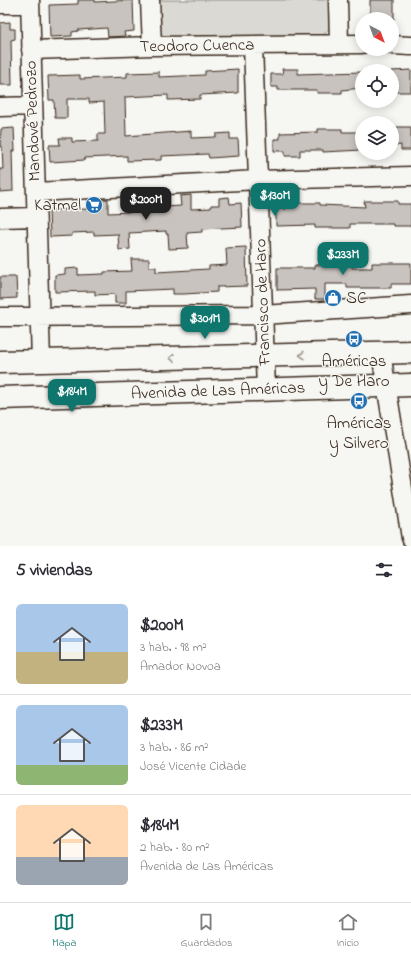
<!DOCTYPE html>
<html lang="es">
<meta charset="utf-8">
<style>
:root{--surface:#fff;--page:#f2f2f3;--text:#2b2b33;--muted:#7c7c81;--line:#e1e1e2;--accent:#0f766e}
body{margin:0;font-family:"Indie Flower",sans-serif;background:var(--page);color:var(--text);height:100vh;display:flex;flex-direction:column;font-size:15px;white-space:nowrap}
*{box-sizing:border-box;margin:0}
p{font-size:13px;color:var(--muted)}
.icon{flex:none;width:22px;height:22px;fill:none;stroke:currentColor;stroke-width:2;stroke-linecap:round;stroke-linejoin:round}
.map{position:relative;height:546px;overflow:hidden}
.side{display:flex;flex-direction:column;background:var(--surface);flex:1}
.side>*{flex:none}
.needle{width:26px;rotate:139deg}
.controls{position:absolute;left:355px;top:12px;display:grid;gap:8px}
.controls a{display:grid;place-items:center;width:44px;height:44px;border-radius:50%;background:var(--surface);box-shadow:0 2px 10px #0003;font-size:20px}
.price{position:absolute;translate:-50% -34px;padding:0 9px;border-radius:8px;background:var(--accent);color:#fff;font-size:13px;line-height:26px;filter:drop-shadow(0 1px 2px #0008)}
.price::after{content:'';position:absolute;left:50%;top:24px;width:12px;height:9px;margin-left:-6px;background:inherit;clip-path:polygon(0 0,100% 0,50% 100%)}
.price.on{background:#222;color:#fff}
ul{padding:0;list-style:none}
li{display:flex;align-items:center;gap:12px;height:100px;padding:0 16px}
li+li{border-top:1px solid var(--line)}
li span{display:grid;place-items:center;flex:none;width:112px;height:80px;border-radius:6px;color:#555}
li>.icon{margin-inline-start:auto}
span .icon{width:48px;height:48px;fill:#fffc;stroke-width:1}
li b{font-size:17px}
h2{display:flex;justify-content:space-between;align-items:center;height:48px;padding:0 16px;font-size:17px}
.menu{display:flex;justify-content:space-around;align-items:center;height:56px;border-top:1px solid var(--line);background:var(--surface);font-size:11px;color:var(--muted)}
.menu a{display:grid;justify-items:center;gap:2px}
.menu .on{color:var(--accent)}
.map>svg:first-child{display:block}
</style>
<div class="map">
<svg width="411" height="546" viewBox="0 0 411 546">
<rect width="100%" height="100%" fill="#f6f6f2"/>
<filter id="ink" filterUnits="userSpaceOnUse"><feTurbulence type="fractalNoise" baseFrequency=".025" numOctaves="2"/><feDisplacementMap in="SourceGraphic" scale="8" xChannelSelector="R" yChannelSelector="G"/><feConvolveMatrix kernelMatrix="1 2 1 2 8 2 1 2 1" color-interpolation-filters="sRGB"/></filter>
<g filter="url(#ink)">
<path fill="#dad9d3" stroke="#8a8278" d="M159,0H330L331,28L322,36L167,41L160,32Z"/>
<path fill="#c8c3be" stroke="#3b2a1e" d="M78,0H95V2L133,0L134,31L124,32L125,36L108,37L107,28L78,30V31L72,32V36L50,37L49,5L78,4Z
M370,0H394V19H375V14H370Z
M10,22V29H15V39L11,40L12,85H0V23Z
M238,69V93L200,95V99L168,100V95L125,97L126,136L191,131V138L216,137V134L230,133V139H238L239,156L209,158L208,154L161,156V160L127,161V156L85,158V160L50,162L49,145H60L59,138H72V142L98,141V134H105L104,102L89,103V99H67V118H55L54,100H49L48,76L80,75V79L104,78L127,77V73L159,72V77L205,75V71Z
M282,69H298V74L362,72V88L342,90V93H317V90H278V87H271V74H283Z
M411,70V92H395V88H392V71Z
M392,127H411V150H401V145L392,146Z
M14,128L15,151H12L13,191L0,192V169H3L2,146H0L1,129Z
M318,129H342V132H362V150L323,152V150H300V156H285V151H274V139H280V133L318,132Z
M191,195V209L211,208V205H219V198L229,197L230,204L241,203L242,227L202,229V232L187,233L188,248L169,249L168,234H166V231L129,233L130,249L119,250L118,234L94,235V232L72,233V236L50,237L49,210L88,209V200L108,199V213L131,212V209L181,206L180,196Z
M364,201H398V204H411V226H393V224H350V228H315V225L276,226V209H286V203H320V205L365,207Z
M246,247L247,286L217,287V292L184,294H173V289L126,291V303H115V294L95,295V291L55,292V275L65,274V269L78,268V275L104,274V272L132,271L131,259H149V267H156V272L209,269V266L227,265L226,248Z
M333,256H350V264H352V268H372V263H411V284H391V288H347V284H325V299H315V289L277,290V268H315V265L333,264Z
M0,277H16L17,298L0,299Z"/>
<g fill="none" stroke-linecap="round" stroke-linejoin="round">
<g stroke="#3b2a1e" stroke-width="21">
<path id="minor" d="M30,0L41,361
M150,0L152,46
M338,0L339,44
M0,4H30
M392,45L411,46
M253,46L266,389
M31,50L152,46L362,44
M0,107L33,106
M36,192L258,180L411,176
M0,218L36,217
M0,317L263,315L411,305
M381,353L411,538"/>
</g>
<g stroke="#3b2a1e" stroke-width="25">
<path id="major" d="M0,362L411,352
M0,398L411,385"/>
</g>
<use href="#minor" stroke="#f6f6f2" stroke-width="18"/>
<use href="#major" stroke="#f6f6f2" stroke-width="22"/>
</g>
<defs><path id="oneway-chevron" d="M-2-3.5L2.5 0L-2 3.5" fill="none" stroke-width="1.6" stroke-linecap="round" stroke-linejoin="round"/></defs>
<g stroke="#989088">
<use href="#oneway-chevron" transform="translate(302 355) rotate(178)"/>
<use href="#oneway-chevron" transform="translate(172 358) rotate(179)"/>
</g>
</g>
<defs>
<g id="supermarket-disc" transform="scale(0.9)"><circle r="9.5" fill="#1f6fb2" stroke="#f6f6f2"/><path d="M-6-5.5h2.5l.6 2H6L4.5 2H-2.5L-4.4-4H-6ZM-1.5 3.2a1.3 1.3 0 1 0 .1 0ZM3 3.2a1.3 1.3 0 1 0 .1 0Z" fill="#fff"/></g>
<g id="shop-disc" transform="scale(0.9)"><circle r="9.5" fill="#1f6fb2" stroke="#f6f6f2"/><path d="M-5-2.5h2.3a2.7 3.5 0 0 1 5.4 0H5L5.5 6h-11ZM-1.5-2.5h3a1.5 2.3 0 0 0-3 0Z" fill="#fff"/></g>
<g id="bus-disc" transform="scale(0.9)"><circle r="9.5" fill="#1f6fb2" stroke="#f6f6f2"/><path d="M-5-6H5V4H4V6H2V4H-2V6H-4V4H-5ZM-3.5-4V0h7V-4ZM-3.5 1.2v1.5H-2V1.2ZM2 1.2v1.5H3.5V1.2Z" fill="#fff"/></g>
</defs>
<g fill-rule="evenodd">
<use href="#supermarket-disc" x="94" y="205"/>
<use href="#shop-disc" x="333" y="298"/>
<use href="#bus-disc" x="354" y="339"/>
<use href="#bus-disc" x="359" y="401"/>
</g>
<g text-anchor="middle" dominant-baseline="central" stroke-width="3" stroke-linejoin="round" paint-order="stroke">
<g font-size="17" fill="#3b2a1e" stroke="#f6f6f2">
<text transform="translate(197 46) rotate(-1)">Teodoro Cuenca</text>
<text transform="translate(33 121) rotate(-92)">Mandové Pedrozo</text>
<text transform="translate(263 302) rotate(-92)">Francisco de Haro</text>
<text transform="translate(218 391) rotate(-2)">Avenida de Las Américas</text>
</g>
<g font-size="17" fill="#3b2a1e" stroke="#f6f6f2">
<text x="81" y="205" text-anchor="end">Katmel</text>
<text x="346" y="298" text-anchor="start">SC</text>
<text x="354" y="361">Américas<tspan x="354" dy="20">y De Haro</tspan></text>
<text x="359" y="423">Américas<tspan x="359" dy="20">y Silvero</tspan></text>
</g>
</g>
</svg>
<div class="controls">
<a><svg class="needle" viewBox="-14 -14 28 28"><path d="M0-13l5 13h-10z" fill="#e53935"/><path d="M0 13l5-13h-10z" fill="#7c7c81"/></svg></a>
<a><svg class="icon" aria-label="locate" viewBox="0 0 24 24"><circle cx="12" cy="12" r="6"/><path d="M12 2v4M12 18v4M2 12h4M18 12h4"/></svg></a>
<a><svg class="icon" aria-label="layers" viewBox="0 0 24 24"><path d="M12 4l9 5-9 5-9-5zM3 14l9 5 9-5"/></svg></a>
</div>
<b class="price" style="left:275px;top:217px">$130M</b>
<b class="price on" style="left:146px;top:221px">$200M</b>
<b class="price" style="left:343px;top:276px">$233M</b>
<b class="price" style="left:205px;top:340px">$301M</b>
<b class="price" style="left:72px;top:413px">$184M</b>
</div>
<section class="side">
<h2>5 viviendas<svg class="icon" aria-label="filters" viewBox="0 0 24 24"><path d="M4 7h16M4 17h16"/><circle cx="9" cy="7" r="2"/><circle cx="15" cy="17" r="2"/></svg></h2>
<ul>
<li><span style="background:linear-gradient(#a9c7e8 60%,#c2b280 0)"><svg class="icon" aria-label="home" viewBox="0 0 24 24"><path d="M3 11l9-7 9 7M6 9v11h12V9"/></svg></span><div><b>$200M</b><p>3 hab. · 98 m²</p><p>Amador Novoa</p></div></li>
<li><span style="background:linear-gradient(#a9c7e8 75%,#8fb573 0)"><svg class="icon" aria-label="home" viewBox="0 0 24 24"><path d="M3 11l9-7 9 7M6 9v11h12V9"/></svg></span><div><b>$233M</b><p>3 hab. · 86 m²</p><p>José Vicente Cidade</p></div></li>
<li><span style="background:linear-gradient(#ffd9b3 65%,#9aa5b1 0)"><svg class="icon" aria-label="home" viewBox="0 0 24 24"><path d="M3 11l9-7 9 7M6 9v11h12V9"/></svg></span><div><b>$184M</b><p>2 hab. · 80 m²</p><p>Avenida de Las Américas</p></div></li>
</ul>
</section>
<nav class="menu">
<a class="on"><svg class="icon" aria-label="map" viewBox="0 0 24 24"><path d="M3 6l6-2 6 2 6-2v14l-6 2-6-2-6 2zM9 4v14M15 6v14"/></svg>Mapa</a>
<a><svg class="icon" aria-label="saved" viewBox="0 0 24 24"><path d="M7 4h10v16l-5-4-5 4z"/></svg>Guardados</a>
<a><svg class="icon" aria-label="home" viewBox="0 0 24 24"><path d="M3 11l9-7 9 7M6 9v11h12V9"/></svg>Inicio</a>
</nav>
